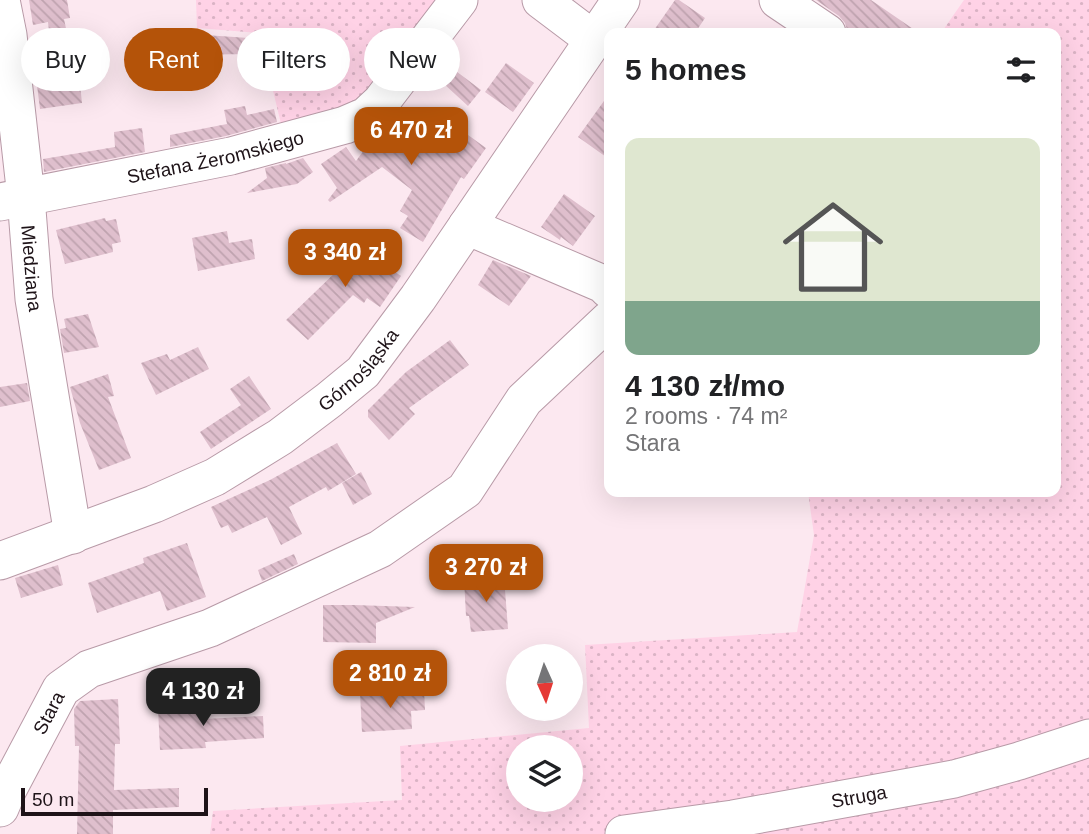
<!DOCTYPE html>
<meta charset="utf-8">
<style>
:root{--surface:#fff;--page:#f2f2f2;--text:#202124;--muted:#757577;--accent:#b45309}
body{margin:0;font-family:Helvetica,sans-serif;background:var(--page);color:var(--text);height:100vh;display:flex;flex-direction:column;font-size:26px;white-space:nowrap}
*{box-sizing:border-box;margin:0}
p{font-size:23px;color:var(--muted)}
.icon{flex:none;width:38px;height:38px;fill:none;stroke:currentColor;stroke-width:2;stroke-linecap:round;stroke-linejoin:round}
.map{position:relative;flex:1;overflow:hidden}
.panel{position:absolute;left:604px;top:28px;width:457px;height:469px;display:flex;flex-direction:column;background:var(--surface);border-radius:14px;box-shadow:0 7px 28px #0002}
.panel>*{flex:none}
.top-card{position:absolute;left:21px;top:28px;width:478px;height:63px;display:flex;gap:14px}
.needle{width:46px;rotate:177deg}
.buttons{position:absolute;left:506px;top:644px;display:grid;gap:14px}
.buttons a{display:grid;place-items:center;width:77px;height:77px;border-radius:50%;background:var(--surface);box-shadow:0 7px 28px #0002;font-size:35px}
.scale{position:absolute;left:21px;bottom:18px;width:187px;box-sizing:border-box;padding-left:7px;border:4px solid #1e1318;border-top:0;font-size:19px;line-height:24px;white-space:nowrap;color:#1e1318;-webkit-text-stroke:5px #fce8f0;paint-order:stroke}
.price{position:absolute;translate:-50% -60px;padding:0 16px;border-radius:14px;background:var(--accent);color:#fff;font-size:23px;line-height:46px;filter:drop-shadow(0 2px 4px #0008)}
.price::after{content:'';position:absolute;left:50%;top:42px;width:21px;height:16px;margin-left:-10px;background:inherit;clip-path:polygon(0 0,100% 0,50% 100%)}
.price.on{background:#222;color:#fff}
ul{padding:0;list-style:none}
li{display:grid;align-content:center;gap:14px;height:371px;padding:0 21px}
li span{display:grid;place-items:center;height:217px;border-radius:14px;color:#555}
li>.icon{margin-inline-start:auto}
span .icon{width:126px;height:126px;fill:#fffc;stroke-width:1}
li b{font-size:30px}
h2{display:flex;justify-content:space-between;align-items:center;height:84px;padding:0 21px;font-size:30px}
.chip{padding:0 24px;border-radius:32px;background:var(--surface);box-shadow:0 7px 28px #0002;font-size:24px;line-height:63px}
.chip.on{background:var(--accent);color:#fff}
.map>svg:first-child{display:block}
</style>
<div class="map">
<svg width="1089" height="834" viewBox="0 0 1089 834">
<defs>
<pattern id="grass-dots" width="8" height="8" patternUnits="userSpaceOnUse" patternTransform="scale(1.75)"><rect width="8" height="8" fill="#ffd2e6"/><path d="M2 2h.1M6 6h.1" fill="none" stroke="#dab3c5" stroke-width="1.8" stroke-linecap="round"/></pattern>
<pattern id="building-back-hatch" width="6" height="6" patternUnits="userSpaceOnUse" patternTransform="scale(1.75)"><rect width="6" height="6" fill="#dfbfcd"/><path d="M-1 5l2 2M0 0l6 6M5-1l2 2" fill="none" stroke="#bfa3af"/></pattern>
</defs>
<rect width="100%" height="100%" fill="#fce8f0"/>
<path fill="url(#grass-dots)" fill-rule="evenodd" d="M196,0H435L366,105L283,132L259,33L197,28Z
M964,0H1089V834H210L213,811L402,800L400,746L589,728L585,645L797,632L814,535L808,492H1055V33H941ZM518,747H570V800H518Z"/>
<path fill="url(#building-back-hatch)" d="M29,0H67L70,18L64,19L76,76L79,75L82,103L40,109L35,69L53,67L48,22L33,25Z
M675,0H679L705,18L695,33H652Z
M816,0H871L919,33H848L845,23L839,16Z
M167,35H205L263,39V54L168,55Z
M440,59L481,90L468,106L431,72Z
M506,63L534,83L513,112L485,92Z
M609,94V159L578,137Z
M245,106L247,115L274,109L277,122L226,136L170,147V135L227,124L224,110Z
M401,111L439,137L450,122L486,148L464,179L461,177L423,242L400,228L408,216L400,211L412,190L382,167L330,202L328,200L337,188L321,164L346,147L356,161L375,135Z
M142,128L145,152L44,172L43,159L115,147L114,132Z
M303,158L313,172L297,184L247,193L267,178L265,168L286,163V164Z
M564,194L595,216L573,246L561,237L560,240L541,227Z
M105,218L106,221L116,219L121,242L112,244L113,252L65,264L56,230Z
M227,231L229,243L252,239L255,259L198,271L192,238Z
M347,240L401,276L380,307L367,298L364,303L353,295L308,340L286,320L340,268L332,262Z
M493,260L531,276L509,306L478,285Z
M88,314L99,347L64,353L60,329L66,328L64,319Z
M450,340L469,365L409,408L415,414L389,440L368,417V410L406,372Z
M198,347L209,369L156,395L141,363L167,354L170,360Z
M108,374L114,396L108,397L131,458L99,470L80,423L70,387Z
M249,376L271,409L211,449L200,432L241,405L230,389Z
M27,383L30,401L0,407V387Z
M337,443L356,474L328,491L326,487L289,507L302,534L281,545L267,517L232,533L228,525L221,528L211,507L270,480Z
M361,472L372,494L353,505L342,483Z
M187,543L206,597L167,611L160,591L97,613L88,583L144,563L143,558Z
M294,554L298,564L262,581L258,570Z
M58,565L63,585L21,598L15,578Z
M504,577L508,629L471,632L469,616H466L464,579Z
M323,605H354L415,607L376,623V643L323,642Z
M410,690H424L425,710L411,711L412,729L362,732L360,693Z
M118,699L120,744H115L114,790L179,788V807L113,810V834H77L79,746H75L74,709L80,701Z
M204,706V719L263,716L264,738L205,742L206,748L160,750L158,708Z"/>
<g fill="none" stroke-linecap="round" stroke-linejoin="round">
<g stroke="#b89aa7" stroke-width="39">
<g id="minor">
<path id="s1" d="M1,0L8,35L26,197L34,299L73,535"/>
<path d="M541,0L594,40"/>
<path d="M778,0L827,33"/>
<path id="s2" d="M0,202L231,156L345,125L366,116L381,102L459,0"/>
<path d="M467,226L603,284L609,290"/>
<path id="s3" d="M0,561L154,504L215,477L280,437L329,400L363,372L418,298L621,0"/>
<path id="s4" d="M0,808L8,789L61,689L89,669L210,628L380,549L465,490L524,400L609,320"/>
<path id="s5" d="M624,834L733,819L954,779L1019,761L1089,738"/>
</g>
</g>
<use href="#minor" stroke="#fff" stroke-width="37"/>
</g>
<g text-anchor="middle" dominant-baseline="central" stroke-width="5" stroke-linejoin="round" paint-order="stroke">
<g font-size="19" fill="#1e1318" stroke="#fce8f0">
<text stroke="none"><textPath href="#s2" startOffset="220">Stefana Żeromskiego</textPath></text>
<text stroke="none"><textPath href="#s1" startOffset="270">Miedziana</textPath></text>
<text stroke="none"><textPath href="#s3" startOffset="411">Górnośląska</textPath></text>
<text stroke="none"><textPath href="#s4" startOffset="107">Stara</textPath></text>
<text stroke="none"><textPath href="#s5" startOffset="238">Struga</textPath></text>
</g>
</g>
</svg>
<div class="buttons">
<a><svg class="needle" viewBox="-14 -14 28 28"><path d="M0-13l5 13h-10z" fill="#e53935"/><path d="M0 13l5-13h-10z" fill="#757577"/></svg></a>
<a><svg class="icon" aria-label="layers" viewBox="0 0 24 24"><path d="M12 4l9 5-9 5-9-5zM3 14l9 5 9-5"/></svg></a>
</div>
<div class="scale">50 m</div>
<b class="price" style="left:411px;top:167px">6 470 zł</b>
<b class="price" style="left:345px;top:289px">3 340 zł</b>
<b class="price" style="left:486px;top:604px">3 270 zł</b>
<b class="price" style="left:390px;top:710px">2 810 zł</b>
<b class="price on" style="left:203px;top:728px">4 130 zł</b>
<div class="top-card">
<a class="chip">Buy</a>
<a class="chip on">Rent</a>
<a class="chip">Filters</a>
<a class="chip">New</a>
</div>
<section class="panel">
<h2>5 homes<svg class="icon" aria-label="filters" viewBox="0 0 24 24"><path d="M4 7h16M4 17h16"/><circle cx="9" cy="7" r="2"/><circle cx="15" cy="17" r="2"/></svg></h2>
<ul>
<li><span style="background:linear-gradient(#dfe7d0 75%,#7fa58c 0)"><svg class="icon" aria-label="home" viewBox="0 0 24 24"><path d="M3 11l9-7 9 7M6 9v11h12V9"/></svg></span><div><b>4 130 zł/mo</b><p>2 rooms · 74 m²</p><p>Stara</p></div></li>
</ul>
</section>
</div>
